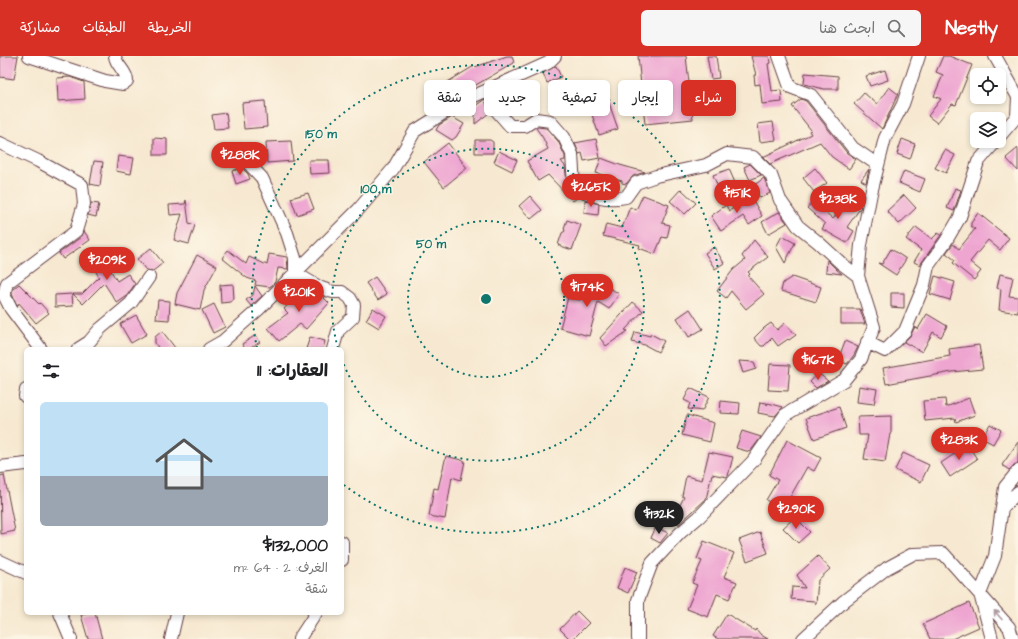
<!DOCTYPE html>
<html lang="ar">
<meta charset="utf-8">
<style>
:root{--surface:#fff;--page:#f6f6f6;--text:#202124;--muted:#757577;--line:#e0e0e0;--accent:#d93025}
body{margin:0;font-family:"Architects Daughter","Playpen Sans Arabic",sans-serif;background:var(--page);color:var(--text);direction:rtl;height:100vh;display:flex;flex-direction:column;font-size:15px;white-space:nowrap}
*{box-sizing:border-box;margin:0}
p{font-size:13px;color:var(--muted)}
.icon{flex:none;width:22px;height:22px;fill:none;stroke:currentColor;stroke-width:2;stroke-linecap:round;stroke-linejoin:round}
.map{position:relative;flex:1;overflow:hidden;direction:ltr}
.drawer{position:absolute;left:24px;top:291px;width:320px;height:268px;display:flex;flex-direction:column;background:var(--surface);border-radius:6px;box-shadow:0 2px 6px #0003;direction:rtl}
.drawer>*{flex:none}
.top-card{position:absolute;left:356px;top:24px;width:380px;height:36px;direction:rtl;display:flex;gap:8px}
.controls{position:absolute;left:970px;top:12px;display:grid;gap:8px}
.controls a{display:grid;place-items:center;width:36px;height:36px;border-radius:6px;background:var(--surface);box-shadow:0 2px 6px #0003;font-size:20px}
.price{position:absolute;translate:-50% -34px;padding:0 9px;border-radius:14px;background:var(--accent);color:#fff;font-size:13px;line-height:26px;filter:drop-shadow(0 1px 2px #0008)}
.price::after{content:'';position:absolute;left:50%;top:24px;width:12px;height:9px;margin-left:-6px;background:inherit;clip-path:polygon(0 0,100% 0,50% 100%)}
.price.selected{background:#222;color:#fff}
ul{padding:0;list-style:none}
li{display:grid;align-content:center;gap:8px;height:212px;padding:0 16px}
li+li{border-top:1px solid var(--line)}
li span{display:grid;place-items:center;height:124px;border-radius:6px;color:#555}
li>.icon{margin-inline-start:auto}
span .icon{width:72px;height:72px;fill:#fffc;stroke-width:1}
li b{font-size:17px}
h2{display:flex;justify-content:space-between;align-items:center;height:48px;padding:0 16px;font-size:17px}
.chip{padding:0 14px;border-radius:6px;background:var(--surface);box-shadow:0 2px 6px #0003;font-size:14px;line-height:36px}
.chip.selected{background:var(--accent);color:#fff}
header{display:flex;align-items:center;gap:24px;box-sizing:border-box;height:56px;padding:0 20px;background:var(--accent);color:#fff}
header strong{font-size:19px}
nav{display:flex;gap:22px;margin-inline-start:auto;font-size:14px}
.search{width:280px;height:36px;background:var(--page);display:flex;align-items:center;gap:10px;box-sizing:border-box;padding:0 14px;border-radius:6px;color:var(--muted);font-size:15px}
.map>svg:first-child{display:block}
</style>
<header>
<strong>Nestly</strong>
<div class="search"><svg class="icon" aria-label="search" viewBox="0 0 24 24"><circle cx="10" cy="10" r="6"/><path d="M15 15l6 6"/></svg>ابحث هنا</div>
<nav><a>الخريطة</a><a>الطبقات</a><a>مشاركة</a></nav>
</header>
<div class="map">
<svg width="1018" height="583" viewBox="0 0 1018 583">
<rect width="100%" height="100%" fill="#fcf5e5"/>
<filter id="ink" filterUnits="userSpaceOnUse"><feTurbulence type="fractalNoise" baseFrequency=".025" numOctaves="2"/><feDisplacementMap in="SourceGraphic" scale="8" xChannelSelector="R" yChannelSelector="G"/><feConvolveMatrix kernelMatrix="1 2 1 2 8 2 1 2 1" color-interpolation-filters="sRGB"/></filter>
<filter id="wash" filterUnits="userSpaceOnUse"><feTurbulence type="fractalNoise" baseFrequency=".012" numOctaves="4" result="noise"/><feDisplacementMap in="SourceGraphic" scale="16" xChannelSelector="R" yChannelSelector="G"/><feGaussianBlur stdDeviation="0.9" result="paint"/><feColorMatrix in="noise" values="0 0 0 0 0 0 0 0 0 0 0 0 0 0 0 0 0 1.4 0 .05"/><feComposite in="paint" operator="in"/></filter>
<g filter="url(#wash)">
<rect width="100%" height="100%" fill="#f7e9d1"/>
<g id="blocks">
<path fill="#eea6d1" d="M0,0H18L14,23L0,21Z
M507,0H512L514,7L455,41L446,27L474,10L475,11Z
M638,0H686L693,63L645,68Z
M707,0H716L719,22L711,23Z
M751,0H769L770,7L768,8L772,35L781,34L782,46L762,48L760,28L755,29L754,19H756Z
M943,0H949L972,9L956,49L952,48L937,67L928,60L941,43L934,40L943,19L936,16Z
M556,10L561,21L547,27L543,17Z
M885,14L888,24L870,30L866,20Z
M805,17L838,20V33H824L804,28Z
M70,21L84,26L85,43L58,45L57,22Z
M518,29L524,42L511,49L509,44L502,48L499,37Z
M889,31L898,38L882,73L854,48L864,37L877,48Z
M485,43L489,57L475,68V50Z
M801,43L806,45L847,97L856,103L849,113L832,101L820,86L770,108L763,101L811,78L809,75L811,74L792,50Z
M265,45L267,71L244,73L242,47Z
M609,47L618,73L599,79L590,53Z
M226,57L228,72L214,73L212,59Z
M452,61L464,68L456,81L452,84L436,74L439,69Z
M773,66L776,84L760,86L758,68Z
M538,71L546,72L558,85L565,100V104L561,105L565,110L568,135L578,141L573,145L548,119L538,125L527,105L548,93L543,82L536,72Z
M154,82L167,83V99H154Z
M596,83L600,102L584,105L582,97L579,98L575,87Z
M902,83L915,88L910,103L897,98Z
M475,84H490L493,86V97H475Z
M291,85L293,105L267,107L266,86Z
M448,87L467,112L444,131L424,106Z
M1018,92V115L1006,102Z
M945,94L955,99L946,117L935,112Z
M499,95L517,104L512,115L494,106Z
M118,100L134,102L131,118L116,115Z
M601,102L620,109L645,116L633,120L626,128L622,127V125L596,117Z
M309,104H329L330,117L310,118Z
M94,105L103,106L100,130L90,128Z
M750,108L761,119L750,124L744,111Z
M242,112L248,118L250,123L236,128L232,115Z
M815,112L827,127L814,136L803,122Z
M729,113L736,129L720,136L713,119Z
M869,113L866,127L861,124Z
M904,115L925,123L920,136L899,127Z
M764,122L770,137L760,142L753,130Z
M955,132L961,134L954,155L947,152Z
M681,133L696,147L685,158L670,145Z
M308,137L314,153L297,159L291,142Z
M643,139L669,149L662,167L670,169L667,182L662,181L655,198L639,192L640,189L603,180L606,168L622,172L630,151L636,154Z
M904,139L916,152L899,168L887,155Z
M530,140L542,154L531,163L519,150Z
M751,141L762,160L749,169L743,160L721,175L711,160L726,149L729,155Z
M849,142L861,151L847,171L854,175L847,187L822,173L825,168L807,152L813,145L833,163Z
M186,144L189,167L195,169L189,188L174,184L182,158L170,159L169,149L185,148Z
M585,144L599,148L598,159L584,157Z
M91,147L99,148L96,161L88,159Z
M779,156L787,167L768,178L762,166Z
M978,157L1009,182L1000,194L988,184L970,206L981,215L974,224L953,207L955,204L946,197L953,188L959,193L975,173L971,170V167Z
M567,164L581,169L572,194L558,189L562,177L565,175L564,172Z
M916,171L932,183L938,177L941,179L920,209L914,206L921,194L906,183Z
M84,175L90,184L63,203L59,197L81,181Z
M782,180L795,187L785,207L776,191Z
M754,184L768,201L748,216L750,218L748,220L764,238L746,253L731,235L726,242L717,235L733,214L745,204L742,200Z
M714,191L724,207L715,213L705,197Z
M151,192L163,207L153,215L146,214L137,203Z
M891,193L906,203L896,219L878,207L882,208Z
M228,194L246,208L249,201L267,209L269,198L287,201L288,213L278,212L275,226L270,231L255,229L256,225L247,222L222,202Z
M100,196L117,225L128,218L135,228L126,241L117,247L104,227L83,248L73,238H82L99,221L88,202Z
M197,199L217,210L204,234L200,254L175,248L177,237Z
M827,204L837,214L842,218L826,216Z
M1000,218L1013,221L1009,240L1018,241V257L999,254L1001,233L997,232Z
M935,220L955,226L950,244L930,238Z
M375,221L387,238L378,244L366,227Z
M792,221L821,231L816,246L781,235L783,227Z
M595,222L619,238L609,253L598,246L589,280L560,272L568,241L580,244Z
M19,228L39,248L40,247L49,257L36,267L19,247L18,249L16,247L12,238L13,233Z
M233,228L234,243L230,246L221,247L220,229Z
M255,230L262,240L251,250L246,244L253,239Z
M304,231L322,240L329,247L306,273L300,268L279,285L268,272L288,257L284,253Z
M891,237H904V252L891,251Z
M72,238L73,250L55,251V239Z
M158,244L170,245L169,264L156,263Z
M633,246L643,255L625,274L628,275L606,290L600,282Z
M214,248L225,271L213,277L202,254Z
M373,252L386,260L379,272L366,264Z
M690,253L703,273L689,281L677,262Z
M841,253H860L865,268H841Z
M927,258L947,270L941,281L933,276L922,296L904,286L910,280L915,271L918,273Z
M136,259L147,278L131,287L120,268Z
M771,267L777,274L785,267L796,279L789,284L788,283L778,290L772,282L764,290H761L754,282L764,272Z
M162,275L176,293H159L155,287V281Z
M635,276L650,280L651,278L664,285L658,296L645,289L632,286Z
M256,279L260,286L249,293H245L242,288Z
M310,281L325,285L323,293H306Z
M845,285L858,291L854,299L847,308L838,304Z
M979,289L983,313L952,316L886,328L883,312L950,300L949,293Z
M739,305L754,306L756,313L743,317Z
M770,308L790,309L788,335L768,334Z
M818,317L828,325L816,332L810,326Z
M859,330L877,333L874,348L857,346Z
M690,332L709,341L702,355L688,353L690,347L684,344Z
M969,342L975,359L956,366L955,362L925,365L923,345L945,343L946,351Z
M721,345L740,347L739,358L720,357Z
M760,346L767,347V349L768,347L783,351L775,360L758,357Z
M839,351L846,372L814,383L806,362Z
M687,359L714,367L710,386L682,379Z
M891,360V378H890L885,406L864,403L868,379H859L858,361Z
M990,368L1001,374L993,388L982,382Z
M742,375L761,381L750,396L736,392Z
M787,384L821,402L814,415L807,411L789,443L791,444L785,455L766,444L778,424L769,419Z
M1018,386V408H1015L1009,414L1002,409Z
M968,389L977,403L950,421L941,407Z
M709,396L733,401L728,420L727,421L712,418L706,443L679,468L672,465L684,441L682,440L686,420L702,424Z
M903,397L929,409L921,426L895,414Z
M446,400L465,405L461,424L452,421L445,463L429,460L434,432L438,433Z
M4,419L15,475L1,478L0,420Z
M795,461L810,476L798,487L783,472Z
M656,471L668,477L660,487L651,482Z
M760,476L768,497L747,505L739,484Z
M704,485L734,497L724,521L737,526L729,543L717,538L708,561L687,553L697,529L692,527L702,505L697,503Z
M818,500L830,513L818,524L816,548L814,545L791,543L792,531L805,532L797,519Z
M625,511L637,516L628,537L617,532Z
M969,547L979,571L952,583H930L923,568Z
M577,555L589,567L573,583H570L560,573Z
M89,557H95L102,583H88L81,559Z
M727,558L755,575L756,573L761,579L768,583H718L713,580Z"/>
</g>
</g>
<g filter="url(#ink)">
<use href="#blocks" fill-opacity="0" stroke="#643d44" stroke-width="1"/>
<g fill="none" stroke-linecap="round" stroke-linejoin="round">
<g stroke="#643d44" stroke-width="14">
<path id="minor" d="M29,0L105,25L123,28L127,25C127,15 116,10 115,0
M779,0L790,31L811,39L853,92L878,109
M995,0L1018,41L1017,60L999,81
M490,34L496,54L510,70H525L536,63L550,65L564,81L572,98L574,131C592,140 606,145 626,141L636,127L656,120L706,109L727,98L753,101L771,119L780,144L798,170L818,186L842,208L858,220
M0,87L38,105L82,129L84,148L76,175L7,227L4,239L11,253L41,293
M238,96L262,122L287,177L295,202V217L321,232L333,236H342L350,242L354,249L353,261L338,275L333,293
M867,286L885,295L905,275L924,229L928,210L946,185L960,161L978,106L996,85
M78,293L89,286L100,273L131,247L149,221
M209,293L223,285L259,253L359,153L393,113L415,75L463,45L548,7L555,0
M26,334L25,340L26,341
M0,411L26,408
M1002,452L1018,436
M342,486V504
M0,505L26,517
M60,557L71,583
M171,583L177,557
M299,583L316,557
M638,583V544L652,507L680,477L699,461L753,405L785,359L844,324L861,303L874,271L858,220L861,189L871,137L885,82L903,48L919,0
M803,583L844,545L887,512L913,498L943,497L1009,571L1013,583
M992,583L980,538L995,500L1005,431L1018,415"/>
</g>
<use href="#minor" stroke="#fff" stroke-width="12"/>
</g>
<defs><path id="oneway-shaft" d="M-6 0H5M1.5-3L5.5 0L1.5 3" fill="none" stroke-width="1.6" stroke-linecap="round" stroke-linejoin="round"/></defs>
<use stroke="#ae9aa0" href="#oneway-shaft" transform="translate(998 559) rotate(-131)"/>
</g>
<g fill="none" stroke="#0f766e" stroke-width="2" stroke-dasharray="2 4">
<circle cx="486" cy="243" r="78"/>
<path d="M338 292A156 156 0 1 1 342 304"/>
<path d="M257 292A234 234 0 1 1 344 429"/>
</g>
<circle cx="486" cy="243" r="6" fill="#0f766e" stroke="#fcf5e5" stroke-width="2"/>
<g font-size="12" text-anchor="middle" font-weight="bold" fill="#0f766e" stroke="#fcf5e5" stroke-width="3" stroke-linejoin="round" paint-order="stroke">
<text x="321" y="82">150 m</text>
<text x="376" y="137">100 m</text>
<text x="431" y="192">50 m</text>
</g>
</svg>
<div class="controls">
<a><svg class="icon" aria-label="locate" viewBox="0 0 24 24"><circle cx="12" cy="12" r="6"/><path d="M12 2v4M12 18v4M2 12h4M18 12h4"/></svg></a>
<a><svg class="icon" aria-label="layers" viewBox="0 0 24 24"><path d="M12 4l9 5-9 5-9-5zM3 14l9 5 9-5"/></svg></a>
</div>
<b class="price" style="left:240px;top:120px">$288K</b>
<b class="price" style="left:591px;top:152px">$265K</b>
<b class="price" style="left:737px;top:158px">$151K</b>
<b class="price" style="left:838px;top:164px">$238K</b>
<b class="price" style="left:107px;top:225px">$209K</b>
<b class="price" style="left:587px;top:252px">$174K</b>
<b class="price" style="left:299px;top:257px">$201K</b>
<b class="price" style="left:818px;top:325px">$167K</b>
<b class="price" style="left:959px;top:405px">$283K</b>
<b class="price" style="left:796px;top:474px">$290K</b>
<b class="price selected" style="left:659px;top:479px">$132K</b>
<div class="top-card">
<a class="chip selected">شراء</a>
<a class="chip">إيجار</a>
<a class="chip">تصفية</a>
<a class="chip">جديد</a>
<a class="chip">شقة</a>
</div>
<section class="drawer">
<h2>العقارات: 11<svg class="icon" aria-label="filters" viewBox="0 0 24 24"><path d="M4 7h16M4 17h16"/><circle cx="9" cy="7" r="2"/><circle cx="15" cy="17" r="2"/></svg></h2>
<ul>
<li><span style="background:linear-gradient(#bfe0f5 60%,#9aa5b1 0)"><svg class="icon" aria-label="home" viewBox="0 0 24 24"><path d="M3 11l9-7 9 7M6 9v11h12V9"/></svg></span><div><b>$132,000</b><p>الغرف: 2 · 64 m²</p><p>شقة</p></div></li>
</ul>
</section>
</div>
